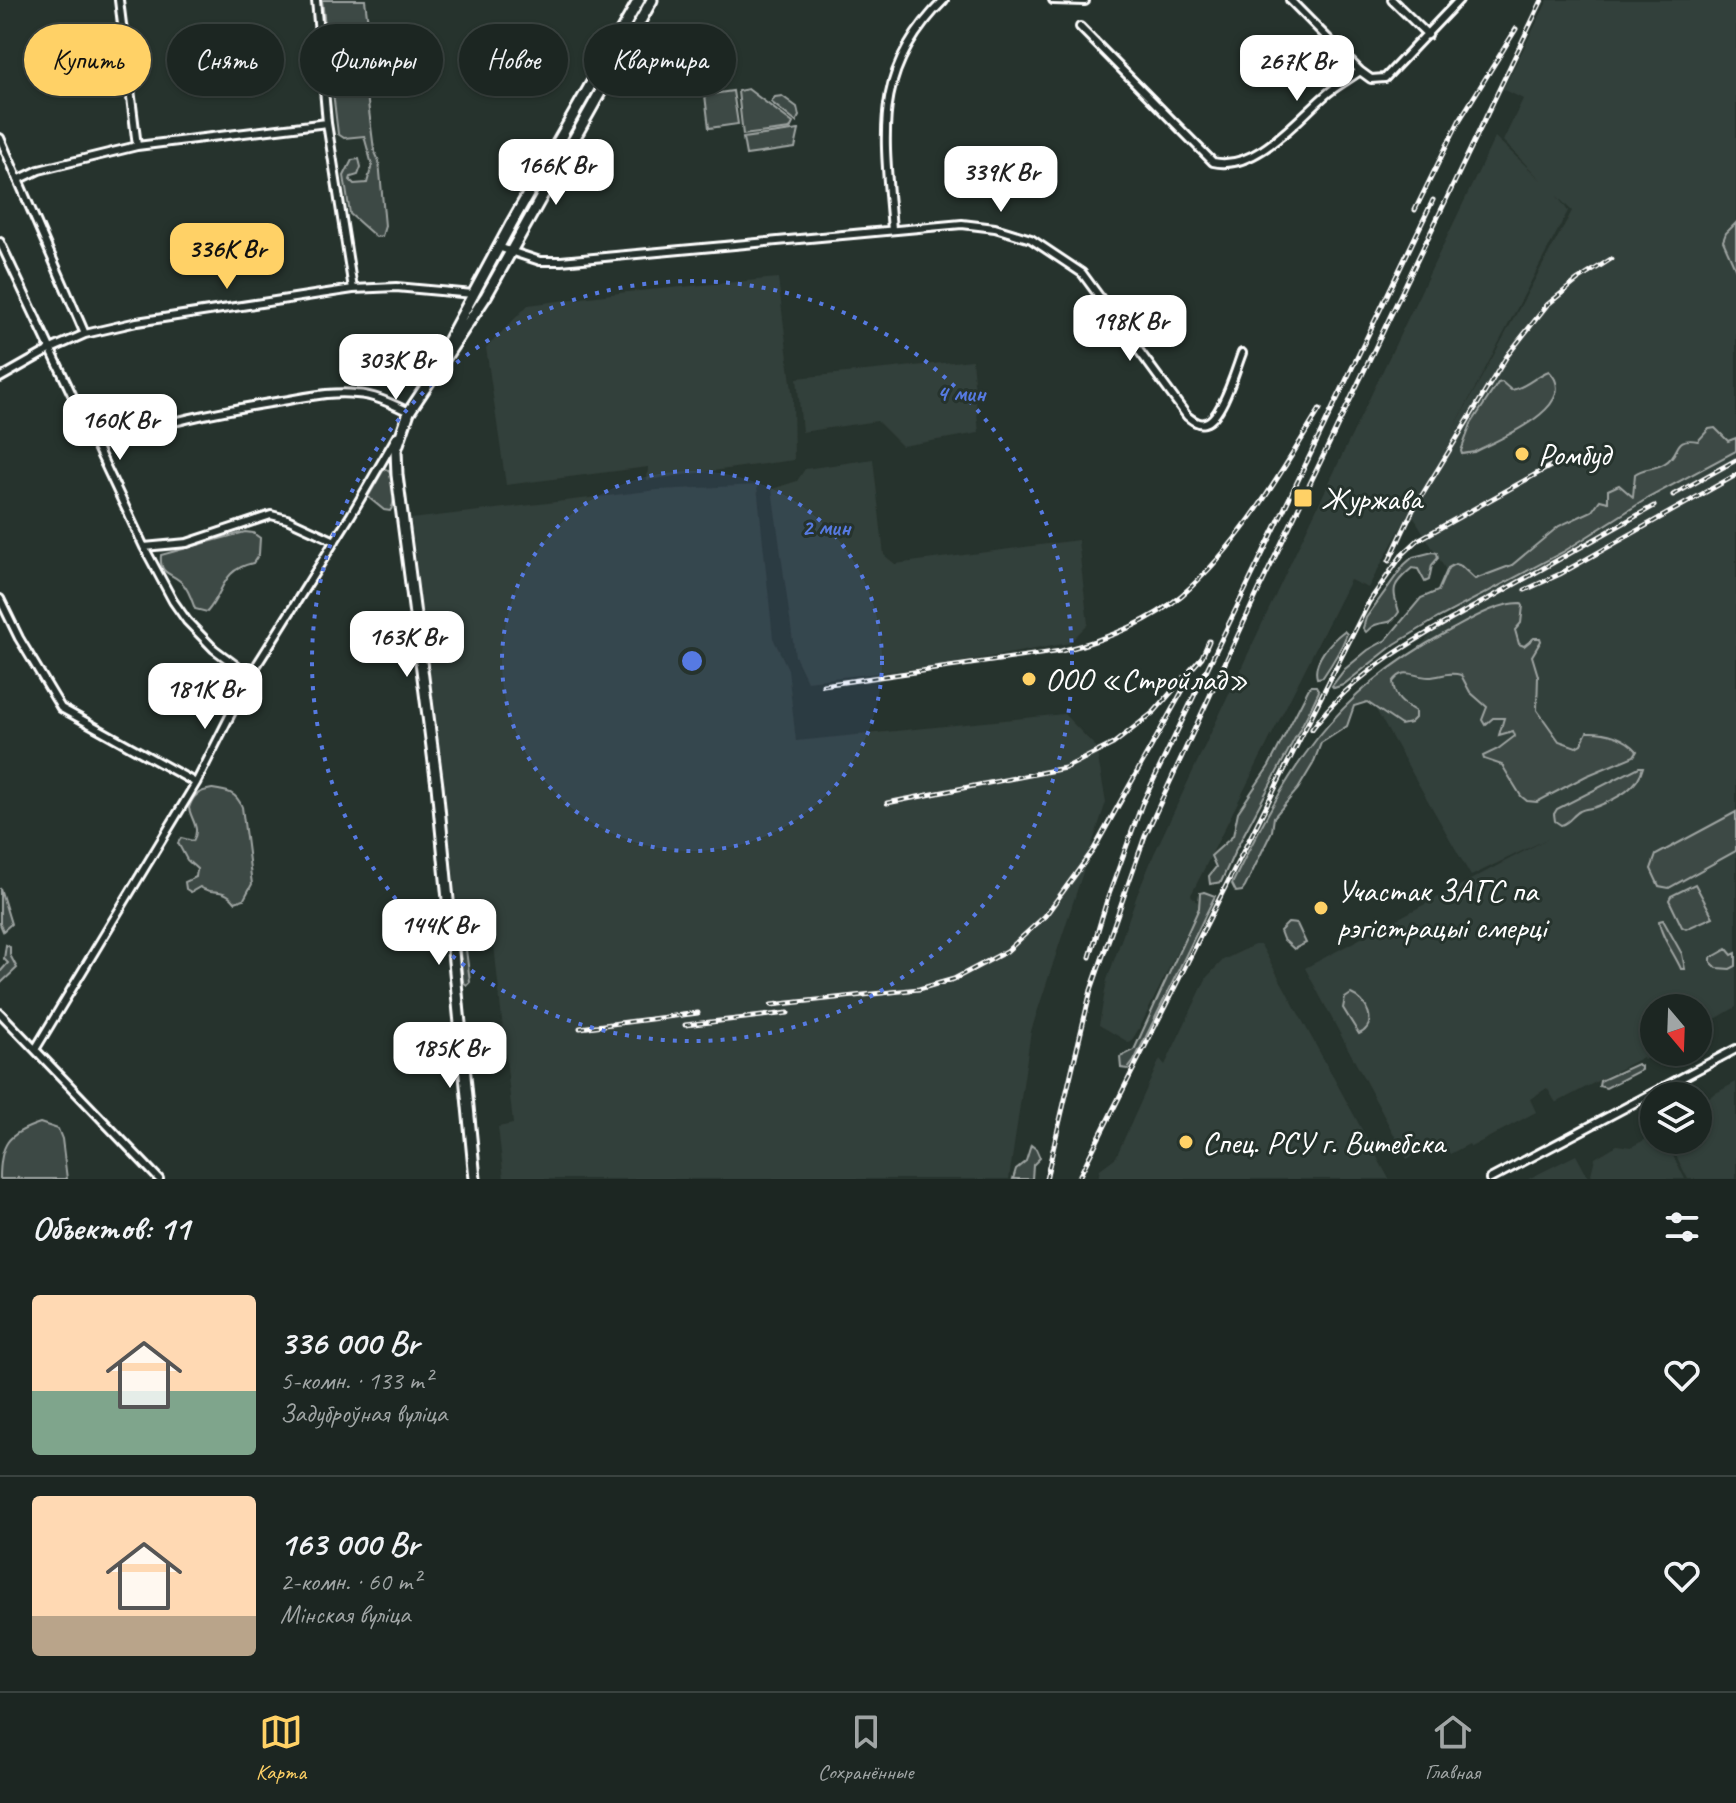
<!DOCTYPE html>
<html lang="ru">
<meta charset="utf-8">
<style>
:root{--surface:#1c2622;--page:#29322f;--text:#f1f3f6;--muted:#a0a5a5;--line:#3a4340;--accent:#ffd166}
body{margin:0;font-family:Caveat,sans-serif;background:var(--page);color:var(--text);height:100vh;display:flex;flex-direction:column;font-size:30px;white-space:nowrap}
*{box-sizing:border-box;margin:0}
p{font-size:26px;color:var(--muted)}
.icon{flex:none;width:44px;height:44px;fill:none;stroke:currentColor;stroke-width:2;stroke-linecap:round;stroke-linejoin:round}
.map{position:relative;height:1179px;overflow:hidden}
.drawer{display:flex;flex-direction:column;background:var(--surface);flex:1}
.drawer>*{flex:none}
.guide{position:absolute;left:24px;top:24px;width:800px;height:72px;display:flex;gap:16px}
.needle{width:52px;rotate:161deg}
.fabs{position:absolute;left:1640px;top:994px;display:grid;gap:16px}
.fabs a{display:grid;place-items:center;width:72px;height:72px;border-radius:50%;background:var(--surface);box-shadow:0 2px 6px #0004,0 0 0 2px var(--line);font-size:40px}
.price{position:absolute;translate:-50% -68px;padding:0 18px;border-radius:16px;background:#fff;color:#222;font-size:26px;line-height:52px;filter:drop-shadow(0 2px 4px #0008)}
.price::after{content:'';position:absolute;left:50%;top:48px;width:24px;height:18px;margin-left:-12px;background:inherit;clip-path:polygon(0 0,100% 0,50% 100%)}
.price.active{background:var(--accent);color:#111}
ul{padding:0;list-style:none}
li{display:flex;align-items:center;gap:24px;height:200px;padding:0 32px}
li+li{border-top:2px solid var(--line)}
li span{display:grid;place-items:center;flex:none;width:224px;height:160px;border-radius:8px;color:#555}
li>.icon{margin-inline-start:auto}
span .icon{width:96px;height:96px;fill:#fffc;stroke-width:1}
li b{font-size:34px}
h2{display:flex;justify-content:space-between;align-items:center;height:96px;padding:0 32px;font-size:34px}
.tag{padding:0 28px;border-radius:36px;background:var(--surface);box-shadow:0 2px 6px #0004,0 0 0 2px var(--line);font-size:28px;line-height:72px}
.tag.active{background:var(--accent);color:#111}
.menu{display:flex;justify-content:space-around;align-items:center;height:112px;border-top:2px solid var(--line);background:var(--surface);font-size:22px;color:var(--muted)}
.menu a{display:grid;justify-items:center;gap:4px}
.menu .active{color:var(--accent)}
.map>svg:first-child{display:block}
</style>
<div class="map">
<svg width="1736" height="1179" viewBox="0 0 1736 1179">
<rect width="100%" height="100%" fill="#26332d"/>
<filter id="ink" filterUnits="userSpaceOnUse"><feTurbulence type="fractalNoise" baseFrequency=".0125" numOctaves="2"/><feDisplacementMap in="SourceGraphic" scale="16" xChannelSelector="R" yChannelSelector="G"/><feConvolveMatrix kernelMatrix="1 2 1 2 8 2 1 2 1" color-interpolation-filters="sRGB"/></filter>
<g filter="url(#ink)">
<path fill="#333f3a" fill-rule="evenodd" d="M1548,0H1736V1007L1698,1029V1008H1654L1656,1053L1644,1060L1643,1057L1556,1103L1547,1088L1530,1099L1536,1112L1471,1147L1469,1144L1450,1154L1443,1141L1407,1159L1305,968L1549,838L1471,876L1367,694L1466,603L1410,511L1368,588L1350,580L1191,895L1200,905L1140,1027L1130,1043L1099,1025L1107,980L1137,895L1154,854L1300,543L1495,137L1541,180L1503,141L1523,99L1503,89ZM1557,196L1572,211L1452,432L1568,211Z
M778,278L793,399L794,460L647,480L648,467L506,485L486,348L528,305L627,292Z
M972,360L979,433L902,446L877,421L802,432L797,378Z
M873,459L884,555L895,564L1078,540L1088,624L1069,643L939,666L807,681L795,656L772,489L797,481L805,469Z
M757,485L773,638L788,669L796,741L1064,714L1096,747L1106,802L1031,1031L1009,1179H504L498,1127L513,1124L494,945L488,944L481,924L457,903L411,519L657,490Z
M1254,945H1261L1389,1179H1098L1100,1169L1116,1157L1160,1059L1165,1065L1207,977L1223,960Z
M1736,1082V1179H1688L1668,1140H1698V1103Z
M1654,1135V1140H1665L1685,1179H1593L1591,1174L1595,1158L1617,1145L1631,1147Z
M1576,1155L1589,1179H1528Z"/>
<path fill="#3e4944" stroke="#9ea4a2" stroke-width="2" d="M322,0H365L369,31L363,48L370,63L369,74L373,78V85L367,95L374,150L379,161L385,226L382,236L376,237L350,214L344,176L352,160L359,159L361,167L358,175L351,177L350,180L354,184L367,183L372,165L364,136L344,138L338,134Z
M748,89L793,123L790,129L743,135L738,91Z
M733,91L738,124L709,128L705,95Z
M782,96L797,107L799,116L796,122L771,102L775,97Z
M799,130L795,148L746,155L743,138Z
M1736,223V270L1723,241L1726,233Z
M1549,371C1583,406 1497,440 1474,452L1462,454L1461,451L1471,424L1498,383L1502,382L1511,390C1526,388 1535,376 1549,371Z
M1715,428L1728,441L1736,438V451L1648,498L1563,552L1438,618L1395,644L1343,685L1334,688L1332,686L1345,669L1368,650L1386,640L1421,598L1438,591L1448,568L1455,564L1461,566L1475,579L1512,565L1559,526L1592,511L1600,500L1608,502V490L1619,485L1633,497L1635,474C1644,467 1655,470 1665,463C1682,453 1672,436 1698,441L1709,429Z
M384,469L389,470C393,481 397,501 390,511L384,510L368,497Z
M245,532L253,533L260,538L259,554L253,563C221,570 225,591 207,612L195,609C192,601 189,590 183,584C172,572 159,576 161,555Z
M1433,552L1437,553L1438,558L1432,565L1429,580L1425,582L1418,569L1412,568C1391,586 1392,588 1399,612C1389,627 1388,620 1375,625C1371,626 1369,630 1366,632L1363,628L1366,618L1404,565L1413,557Z
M1521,603L1523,606L1521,623L1515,630L1519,644L1524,646L1534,638H1540L1541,641L1532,656L1538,676L1537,710L1559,741L1576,747L1581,744L1587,732C1606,731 1625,737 1637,751L1634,756L1586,776L1537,802L1527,801L1521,796L1502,765L1484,759L1483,756L1498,749L1515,736L1513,731L1499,735L1504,718H1493L1485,725L1482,720L1487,707L1470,692L1461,675C1448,671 1441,677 1429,677C1413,677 1405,666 1393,682C1395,699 1401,703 1415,711V718L1410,723L1401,725L1367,702L1354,706L1347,726L1321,743L1313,764L1298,789L1274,817L1272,831L1245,887L1242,891L1236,892L1232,884C1288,769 1331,695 1447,632C1470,620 1496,603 1521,603Z
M1344,631L1347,634C1341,649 1332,664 1323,677L1317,678C1312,661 1331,641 1344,631Z
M1310,686H1316L1319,691L1311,708L1235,851L1221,882L1210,884L1209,876L1216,867L1211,856L1233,836L1238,812L1269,766Z
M1639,767H1643C1638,788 1618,798 1598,806C1592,809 1585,808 1580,811C1572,815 1570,823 1561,825L1555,821L1554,814L1557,809Z
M212,789C227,791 236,792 242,807L252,884L244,899L235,902C222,886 214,896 200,887L191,892L186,889L185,882L196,877L197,869L187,860L178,843L181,838L193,841C201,828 191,820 189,808C193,795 199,791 212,789Z
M1736,812V851L1669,888L1659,886L1651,869L1656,855Z
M1695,884L1713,917L1686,929L1682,927L1669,900L1671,896Z
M0,888L11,924L3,931L0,924Z
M1204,892L1215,896L1207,912L1134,1061L1128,1069L1121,1068L1120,1057L1134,1050L1199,908L1200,893Z
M1663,920L1682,954L1685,969H1681C1675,955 1660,935 1659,921Z
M1288,923L1297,924L1306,943L1294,949L1283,939L1280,931Z
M462,939L465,941L470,982L467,985L463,982L459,943Z
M6,945L10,947V955L17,968L0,984V972L8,963L4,959Z
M1727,949L1732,955L1736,953V966L1730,969L1717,968L1711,962V958Z
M1351,994C1367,1000 1379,1025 1359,1034L1343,1008L1345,998Z
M1637,1064L1641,1066V1070L1606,1088L1599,1086L1600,1081Z
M40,1123L58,1129L62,1139L67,1179H21L18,1177L17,1179H0C0,1144 7,1134 40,1123Z
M1031,1145L1036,1149L1040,1158L1033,1165L1032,1179H1013L1016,1169L1026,1161Z"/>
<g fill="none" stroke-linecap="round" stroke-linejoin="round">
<g stroke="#fff" stroke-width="12">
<path id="street" d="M119,0L137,146
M316,0L327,123L353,289
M1053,0L1085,1
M1290,0L1360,71L1371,79L1385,78L1459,0
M1392,0L1428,35
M1080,27L1213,162C1256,172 1298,118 1328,93C1338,85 1349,79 1360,71
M0,138L85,334
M18,180L39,170L137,146L327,123
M892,230C885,137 870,73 944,0
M0,242L144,547L173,601L187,621L214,649L250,676
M498,247L540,261H561L962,224L995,228L1031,239L1082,273L1187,416C1192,420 1198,425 1205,423C1222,419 1236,368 1242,353
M0,378L51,349L85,334L137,322L353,289L396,287L473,294
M96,446C156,423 219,411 282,401C307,397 332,391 356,394C375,395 392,404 409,412
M144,547L187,543L271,515L287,519L335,541
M0,599L19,638L61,708L196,783
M0,1013L159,1179
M36,1048L196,783L250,676L351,515L397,436
M1490,1179L1736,1049"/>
</g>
<g stroke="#fff" stroke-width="15">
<path id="secondary" d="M432,371L511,224L639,0
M475,1179L437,786L397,475L396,450L409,412L486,296L652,0"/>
</g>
<use href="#street" stroke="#26332d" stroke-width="6"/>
<use href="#secondary" stroke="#26332d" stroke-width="9"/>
<g stroke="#fff" stroke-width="5">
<path id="rail" d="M1415,210L1459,121L1516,29
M1673,495L1736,460
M1389,561L1413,510L1507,356L1547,305L1578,280L1611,259
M1525,590L1560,574L1736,475
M823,685L1061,651C1104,640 1149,623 1182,595C1240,545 1281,473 1320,409
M1312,729C1357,667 1434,629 1499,593C1551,564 1602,535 1654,506
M887,803L1065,768L1113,744L1154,712L1202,657L1209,641
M1090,957L1107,900L1142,804L1433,200
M771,1005L919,989L954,979L1007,951L1045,916L1094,849L1184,688
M685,1025L788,1013
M580,1028L698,1013
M1046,1179L1091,990L1145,836L1257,594L1542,0
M1078,1179L1369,602L1402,555L1418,540L1556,463"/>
</g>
<use href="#rail" stroke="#26332d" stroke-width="2" stroke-dasharray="6" stroke-linecap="butt"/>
</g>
</g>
<circle cx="692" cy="661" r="190" fill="#567ae2" fill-opacity=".12"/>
<g fill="none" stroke="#567ae2" stroke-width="4" stroke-dasharray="4 8">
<circle cx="692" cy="661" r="190"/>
<circle cx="692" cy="661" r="380"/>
</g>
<g fill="#ffd166" stroke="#26332d" stroke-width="3">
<circle cx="1522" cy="454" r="8"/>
<rect x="1293" y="488" width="20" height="20" rx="4"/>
<circle cx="1029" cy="679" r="8"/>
<circle cx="1321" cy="908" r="8"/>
<circle cx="1186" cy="1142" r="8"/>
</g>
<g text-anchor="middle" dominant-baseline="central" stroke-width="6" stroke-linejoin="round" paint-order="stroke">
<g font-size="32" fill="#fff" stroke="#26332d" text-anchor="start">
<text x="1538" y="454">Ромбуд</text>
<text x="1321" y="498">Журжава</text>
<text x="1045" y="679">ООО «Стройлад»</text>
<text x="1337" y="890">Участак ЗАГС па<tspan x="1337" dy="37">рэгістрацыі смерці</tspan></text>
<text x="1202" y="1142">Спец. РСУ г. Витебска</text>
</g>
</g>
<circle cx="692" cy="661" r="12" fill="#567ae2" stroke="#26332d" stroke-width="4"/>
<g font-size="24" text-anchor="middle" font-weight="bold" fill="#567ae2" stroke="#26332d" stroke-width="6" stroke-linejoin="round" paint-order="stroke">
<text x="961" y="401">4 мин</text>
<text x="826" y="535">2 мин</text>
</g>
</svg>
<div class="fabs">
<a><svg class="needle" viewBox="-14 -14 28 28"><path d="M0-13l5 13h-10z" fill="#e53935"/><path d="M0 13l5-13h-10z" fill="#a0a5a5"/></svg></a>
<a><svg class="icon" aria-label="layers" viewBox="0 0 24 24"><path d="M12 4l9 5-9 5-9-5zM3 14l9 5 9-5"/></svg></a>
</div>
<b class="price" style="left:1297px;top:103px">267K Br</b>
<b class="price" style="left:556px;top:207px">166K Br</b>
<b class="price" style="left:1001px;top:214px">339K Br</b>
<b class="price active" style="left:227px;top:291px">336K Br</b>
<b class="price" style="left:1130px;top:363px">198K Br</b>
<b class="price" style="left:396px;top:402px">303K Br</b>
<b class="price" style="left:120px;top:462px">160K Br</b>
<b class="price" style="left:407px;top:679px">163K Br</b>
<b class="price" style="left:205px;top:731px">181K Br</b>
<b class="price" style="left:439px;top:967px">144K Br</b>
<b class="price" style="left:450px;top:1090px">185K Br</b>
<div class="guide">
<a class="tag active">Купить</a>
<a class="tag">Снять</a>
<a class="tag">Фильтры</a>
<a class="tag">Новое</a>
<a class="tag">Квартира</a>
</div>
</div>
<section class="drawer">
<h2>Объектов: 11<svg class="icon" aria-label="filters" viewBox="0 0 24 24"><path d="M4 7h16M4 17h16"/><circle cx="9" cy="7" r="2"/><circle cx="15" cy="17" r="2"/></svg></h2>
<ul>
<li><span style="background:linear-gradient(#ffd9b3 60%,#7fa58c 0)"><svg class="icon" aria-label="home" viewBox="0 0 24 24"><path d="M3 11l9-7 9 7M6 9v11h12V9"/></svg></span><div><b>336 000 Br</b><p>5-комн. · 133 m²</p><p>Задуброўная вуліца</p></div><svg class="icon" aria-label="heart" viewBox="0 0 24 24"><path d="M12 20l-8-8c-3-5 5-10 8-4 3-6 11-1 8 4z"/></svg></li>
<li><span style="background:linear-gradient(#ffd9b3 75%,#b9a48a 0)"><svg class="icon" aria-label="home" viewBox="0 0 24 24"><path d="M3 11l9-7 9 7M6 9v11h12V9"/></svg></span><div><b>163 000 Br</b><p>2-комн. · 60 m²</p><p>Мінская вуліца</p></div><svg class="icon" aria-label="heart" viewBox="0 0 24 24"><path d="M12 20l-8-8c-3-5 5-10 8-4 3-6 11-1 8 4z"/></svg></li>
</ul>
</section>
<nav class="menu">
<a class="active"><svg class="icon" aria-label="map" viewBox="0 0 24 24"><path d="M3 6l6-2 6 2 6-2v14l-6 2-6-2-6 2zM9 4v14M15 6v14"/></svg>Карта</a>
<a><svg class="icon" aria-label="saved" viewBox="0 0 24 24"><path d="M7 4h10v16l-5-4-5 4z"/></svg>Сохранённые</a>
<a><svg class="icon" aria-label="home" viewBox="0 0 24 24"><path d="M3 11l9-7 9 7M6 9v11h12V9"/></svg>Главная</a>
</nav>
